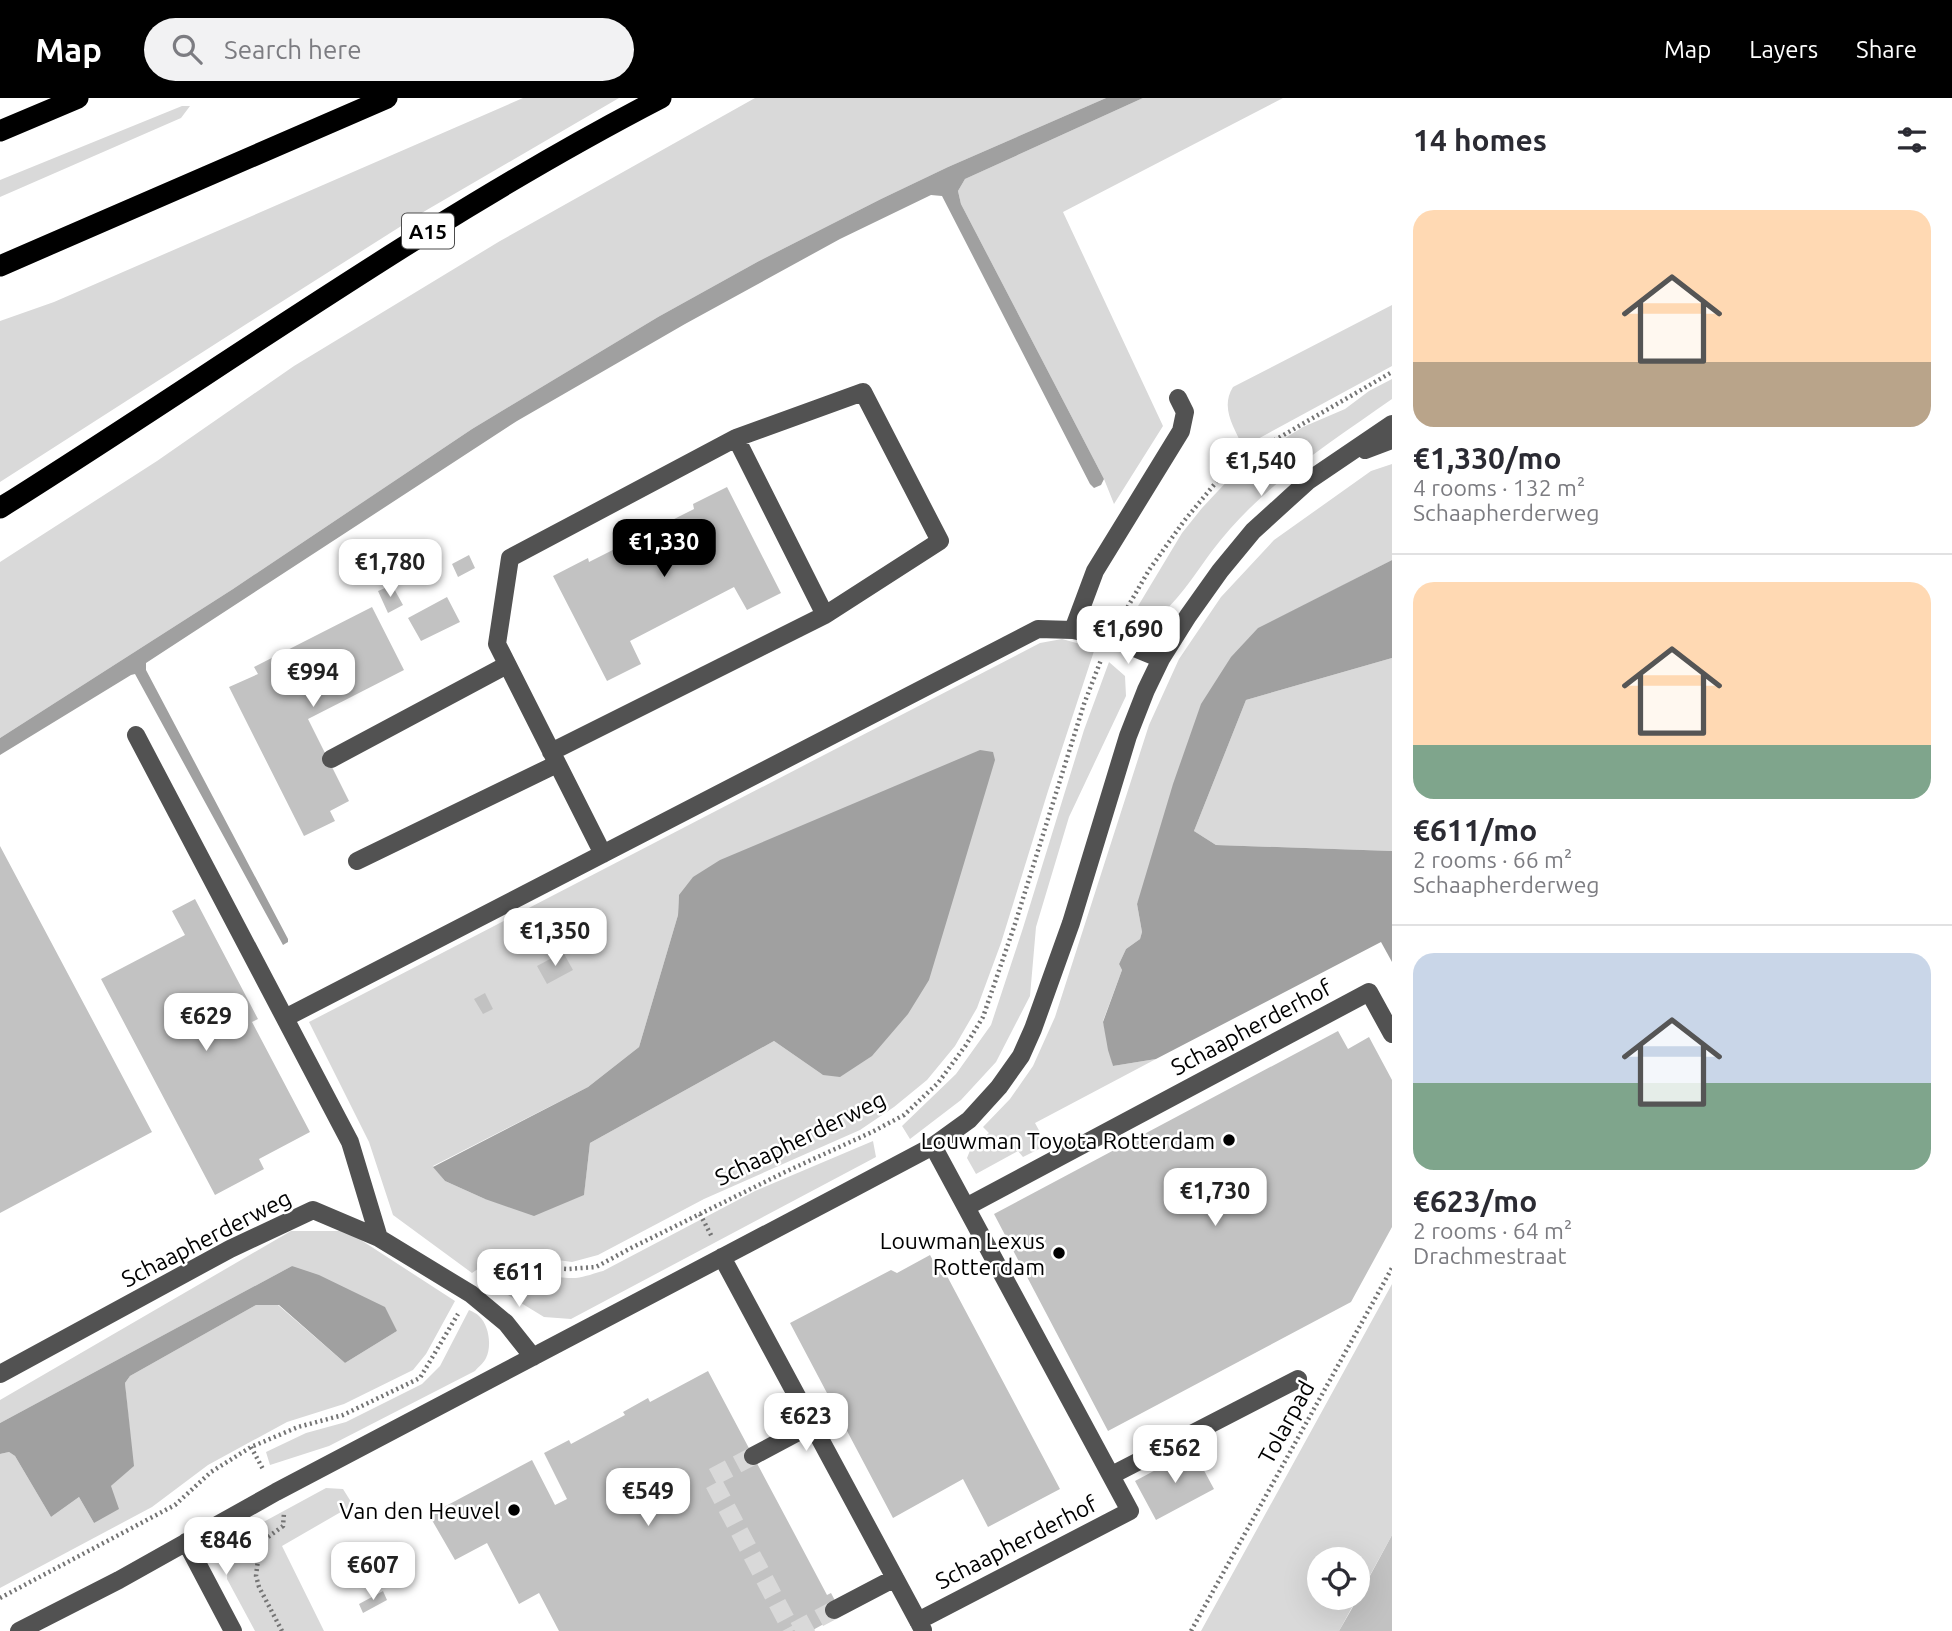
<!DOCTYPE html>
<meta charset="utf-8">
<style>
:root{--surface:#fff;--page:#f2f2f3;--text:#2b2b33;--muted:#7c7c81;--line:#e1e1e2;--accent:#000}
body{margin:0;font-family:Ubuntu,sans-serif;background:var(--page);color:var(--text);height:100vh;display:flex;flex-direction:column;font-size:26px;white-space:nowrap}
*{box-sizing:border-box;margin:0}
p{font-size:23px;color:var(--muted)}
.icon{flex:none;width:38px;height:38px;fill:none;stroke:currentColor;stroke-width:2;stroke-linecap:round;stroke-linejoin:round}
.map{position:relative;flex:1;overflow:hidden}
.details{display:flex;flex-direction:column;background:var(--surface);width:560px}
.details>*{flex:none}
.fabs{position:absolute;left:1307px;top:1449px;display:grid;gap:14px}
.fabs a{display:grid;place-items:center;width:63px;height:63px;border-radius:50%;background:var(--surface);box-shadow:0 7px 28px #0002;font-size:35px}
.price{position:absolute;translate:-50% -60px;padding:0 16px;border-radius:14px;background:#fff;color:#222;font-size:23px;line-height:46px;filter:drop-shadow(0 2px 4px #0008)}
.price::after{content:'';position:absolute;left:50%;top:42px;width:21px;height:16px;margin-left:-10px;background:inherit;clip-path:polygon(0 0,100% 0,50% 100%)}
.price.selected{background:var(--accent);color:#fff}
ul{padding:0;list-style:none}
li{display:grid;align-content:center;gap:14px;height:371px;padding:0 21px}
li+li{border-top:2px solid var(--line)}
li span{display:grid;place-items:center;height:217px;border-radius:21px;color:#555}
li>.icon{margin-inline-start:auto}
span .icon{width:126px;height:126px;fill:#fffc;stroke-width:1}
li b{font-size:30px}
h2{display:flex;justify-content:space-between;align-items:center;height:84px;padding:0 21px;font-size:30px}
header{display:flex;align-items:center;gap:42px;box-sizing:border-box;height:98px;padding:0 35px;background:var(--accent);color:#fff}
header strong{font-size:33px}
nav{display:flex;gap:38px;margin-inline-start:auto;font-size:24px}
.search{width:490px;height:63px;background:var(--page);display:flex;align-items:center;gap:18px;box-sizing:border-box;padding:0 24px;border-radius:38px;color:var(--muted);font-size:26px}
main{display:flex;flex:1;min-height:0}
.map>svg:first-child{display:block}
</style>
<header>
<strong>Map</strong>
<div class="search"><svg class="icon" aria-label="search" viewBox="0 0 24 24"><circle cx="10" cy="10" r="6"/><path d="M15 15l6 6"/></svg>Search here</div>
<nav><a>Map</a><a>Layers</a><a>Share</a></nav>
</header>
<main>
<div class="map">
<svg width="1392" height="1533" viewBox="0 0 1392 1533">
<rect width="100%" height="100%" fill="#fff"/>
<path fill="#d9d9d9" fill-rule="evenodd" d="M523,0H619L425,113L248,225L0,384V223L54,204Z
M755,0H1106L948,69L881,101L759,163L658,219L472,331L233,491L0,640V464L157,363L294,268L500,143Z
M1143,0H1283L1063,114L1163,328L1114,406L1104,381L961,106L958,93L965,81Z
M182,8H190L181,20L0,99V82Z
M1392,207V268L1243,349C1234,329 1220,310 1233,289Z
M1392,281V301C1328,346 1260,389 1212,453C1199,470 1172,513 1153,521C1146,524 1139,524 1132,525L1129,523L1182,435L1202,410L1232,378L1274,347L1303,329L1345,311L1369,293Z
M1392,366V462L1258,531L1137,806L1142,834L1140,841L1126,851L1119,866L1122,872L1103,923L1113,968L1156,961L1035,1025L1047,1047L1023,1059L1018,1053L976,1076L967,1060L971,1050L989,1035L983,1029L1010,1001L1033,968L1055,919L1149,627L1179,561L1221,499L1274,442L1371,373Z
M1062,541L1095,550L1048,693L1001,845L977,910L955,948L927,982L894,1009L860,1032L704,1101L598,1157L572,1164L551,1161H501L488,1164L472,1175L393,1117L369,1044L309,924L1040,545ZM679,797L823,977L774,943L590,1045L584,1096L485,1101L445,1083L433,1068L588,989L639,949L678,817Z
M1392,560V753L1216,747L1194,733L1246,602Z
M1109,564L1125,578L1126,598L1069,719L1036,829L1030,898L996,964L961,1002L910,1041L902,1028L956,976L991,927L1023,830L1084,632Z
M873,1043L876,1059L571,1221L544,1219L490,1186C506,1167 553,1181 576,1180C585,1179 595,1175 603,1173L755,1093Z
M291,1133H347L455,1203L426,1256L413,1272L344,1306L287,1324L208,1367L152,1409L0,1490V1356L9,1354L15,1358L51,1419L79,1399L94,1425L111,1388L133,1368L125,1285L130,1278L256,1207H278L345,1265L397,1233L292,1168L0,1325V1302Z
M1392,1186V1437L1358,1499V1461H1320V1500H1357L1339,1533H1201Z
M469,1212C473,1214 476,1215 479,1218C489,1227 492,1248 486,1260C484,1265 478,1269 475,1273L329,1348L270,1367L266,1354L306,1335L346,1324L422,1286L440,1268Z
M326,1390L343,1391L353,1407L282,1448L324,1533H255L227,1481L228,1456L245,1434Z"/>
<path fill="#a0a0a0" d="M1106,0H1143L965,81L958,93L961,106L1104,381L1101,387L1094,390L1090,386L942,98L931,97L840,141L685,226L517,323L146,565V572L288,841V844L283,847L135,576L131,577L0,657V640L233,491L472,331L658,219L759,163L881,101L948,69Z
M1392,462V560L1246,602L1194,733L1216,747L1392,753V864L1381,844L1156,961L1113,968L1108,952L1103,924L1122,872L1119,866L1126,851L1140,841L1142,834L1137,806L1173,686L1201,606L1231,559L1258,530Z
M980,652L993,654L995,662L929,882L908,916L872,958L840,979L823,977L774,943L590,1045L584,1097L534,1118L485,1101L445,1083L433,1069L588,989L639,949L678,817L679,797L693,779L720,762Z
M292,1168L319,1177L385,1209L397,1233L345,1265L279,1207H256L130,1278L125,1285L134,1368L111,1388L119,1411L94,1425L79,1399L51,1419L15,1358L9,1354L0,1356V1325Z"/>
<path fill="#c2c2c2" d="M727,389L781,495L747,512L734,489L630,543L641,566L607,583L553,478L588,460L589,464L694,411L693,406Z
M469,457L475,470L458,479L452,466Z
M392,487L403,507L388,515L378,493Z
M447,499L460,524L421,543L408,520Z
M372,509L404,572L308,621L349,703L330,713L335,723L304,738L229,589L258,576L254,569Z
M0,748L152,1034L0,1115Z
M195,801L258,921L252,924L310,1034L259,1061L264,1071L215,1097L101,881L185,837L172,813Z
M563,854L573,872L547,886L537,868Z
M485,895L493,911L483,916L474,901Z
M1338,933L1348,951L1369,939L1392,982V1129L1351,1204L1108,1333L994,1116Z
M930,1157L941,1177L947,1178L1060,1391L988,1429L963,1381L893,1420L790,1225L891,1172L897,1175Z
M708,1273L827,1497L831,1495L842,1516L811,1533H559L539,1495L519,1506L487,1445L455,1462L429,1417L532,1362L555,1407L567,1401L544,1355L569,1342L571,1346L625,1317L623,1314L648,1300L650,1304Z
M1193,1352L1214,1391L1156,1422L1135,1383Z
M1392,1437V1533H1339L1358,1500Z
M383,1493L387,1502L363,1515L359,1506Z"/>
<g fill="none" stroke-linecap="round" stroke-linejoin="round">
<path stroke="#d9d9d9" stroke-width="18" stroke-dasharray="18 9" stroke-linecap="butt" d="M753,1358L711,1380L792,1533
M795,1533L834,1512"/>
<path stroke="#747474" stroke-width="4.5" stroke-dasharray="2 3.5" stroke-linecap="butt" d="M1122,519L1149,472L1184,423L1218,382L1268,346L1392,274
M700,1116L712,1139
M485,1177L493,1169L517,1168L568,1171L596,1169L631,1150L785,1074L872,1034L904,1017L938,985L966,947L983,919L1014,829L1084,606L1101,562
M251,1349L264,1373
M0,1500L175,1407L211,1374L251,1349L298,1329L343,1317L420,1280L458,1216
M282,1533L259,1489L256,1478L260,1445L283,1428L284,1415
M1191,1533L1392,1170"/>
<path stroke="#525252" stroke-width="18" d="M736,340L863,294L940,443L825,517
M1365,352L1392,342
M1073,532L1095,473L1181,333L1185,314L1178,300
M136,637L350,1044L379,1140
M551,654L825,517L736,340L510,460L497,546L603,756
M331,661L507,567
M357,763L557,666
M285,920L1038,531L1073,532L1110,540L1161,561
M966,1109L1369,894L1392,936
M722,1159L923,1532
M0,1276L230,1151L313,1112L379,1140L471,1196L506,1225L533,1259
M753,1358L813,1326
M1112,1377L1298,1281
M186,1444L233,1533
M834,1512L895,1480
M918,1523L1130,1413L933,1048
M19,1533L119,1482L276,1394L850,1092L933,1048L969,1022L999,989L1021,958L1033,931L1071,825L1128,638L1146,592L1161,561L1188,518L1220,473L1253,433L1308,383L1392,326"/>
<path stroke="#000" stroke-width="21" d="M0,33L78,0
M0,168L387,0
M0,410C220,272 431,119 661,0"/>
</g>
<g fill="#000" stroke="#fff" stroke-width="2.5">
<circle cx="1229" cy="1042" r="7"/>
<circle cx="1059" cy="1155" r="7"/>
<circle cx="514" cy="1412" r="7"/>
</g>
<g text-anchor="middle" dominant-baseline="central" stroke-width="5" stroke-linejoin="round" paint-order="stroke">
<rect fill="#fff" stroke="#4c4c4c" stroke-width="2" x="402" y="115.5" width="52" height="35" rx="5"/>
<g font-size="21" font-weight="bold" fill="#000">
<text x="428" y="133">A15</text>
</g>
<g font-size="23" fill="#000" stroke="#fff">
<text transform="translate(1251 929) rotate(-28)">Schaapherderhof</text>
<text transform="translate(800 1040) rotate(-26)">Schaapherderweg</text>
<text transform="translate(206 1140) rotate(-27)">Schaapherderweg</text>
<text transform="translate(1286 1324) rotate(-61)">Tolarpad</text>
<text transform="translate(1016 1444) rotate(-27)">Schaapherderhof</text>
</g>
<g font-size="23" fill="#000" stroke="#fff" text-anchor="end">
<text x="1215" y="1042">Louwman Toyota Rotterdam</text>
<text x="1045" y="1142">Louwman Lexus<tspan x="1045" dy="26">Rotterdam</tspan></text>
<text x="500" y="1412">Van den Heuvel</text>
</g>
</g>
</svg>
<div class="fabs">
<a><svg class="icon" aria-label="locate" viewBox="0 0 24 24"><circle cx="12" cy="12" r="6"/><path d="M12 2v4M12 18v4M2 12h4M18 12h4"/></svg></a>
</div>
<b class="price" style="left:1261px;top:400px">€1,540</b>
<b class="price selected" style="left:664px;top:481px">€1,330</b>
<b class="price" style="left:390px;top:501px">€1,780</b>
<b class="price" style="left:1128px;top:568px">€1,690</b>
<b class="price" style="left:313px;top:611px">€994</b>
<b class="price" style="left:555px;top:870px">€1,350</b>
<b class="price" style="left:206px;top:955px">€629</b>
<b class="price" style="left:1215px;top:1130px">€1,730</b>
<b class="price" style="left:519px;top:1211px">€611</b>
<b class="price" style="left:806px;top:1355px">€623</b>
<b class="price" style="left:1175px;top:1387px">€562</b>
<b class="price" style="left:648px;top:1430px">€549</b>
<b class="price" style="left:226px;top:1479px">€846</b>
<b class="price" style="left:373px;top:1504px">€607</b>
</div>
<section class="details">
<h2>14 homes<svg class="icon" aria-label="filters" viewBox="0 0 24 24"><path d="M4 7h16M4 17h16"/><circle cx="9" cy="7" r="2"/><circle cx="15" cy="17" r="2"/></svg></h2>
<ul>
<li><span style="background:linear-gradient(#ffd9b3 70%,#b9a48a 0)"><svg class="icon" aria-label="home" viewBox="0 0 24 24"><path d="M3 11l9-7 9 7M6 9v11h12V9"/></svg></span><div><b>€1,330/mo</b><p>4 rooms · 132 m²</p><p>Schaapherderweg</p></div></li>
<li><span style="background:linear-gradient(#ffd9b3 75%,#7fa58c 0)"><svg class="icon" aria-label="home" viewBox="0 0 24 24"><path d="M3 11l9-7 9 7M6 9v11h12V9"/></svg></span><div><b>€611/mo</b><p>2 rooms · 66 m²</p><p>Schaapherderweg</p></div></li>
<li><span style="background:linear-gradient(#c9d6e8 60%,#7fa58c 0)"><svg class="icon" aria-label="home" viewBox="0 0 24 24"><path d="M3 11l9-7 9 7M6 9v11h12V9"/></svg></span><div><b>€623/mo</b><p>2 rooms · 64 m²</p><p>Drachmestraat</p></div></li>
</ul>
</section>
</main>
